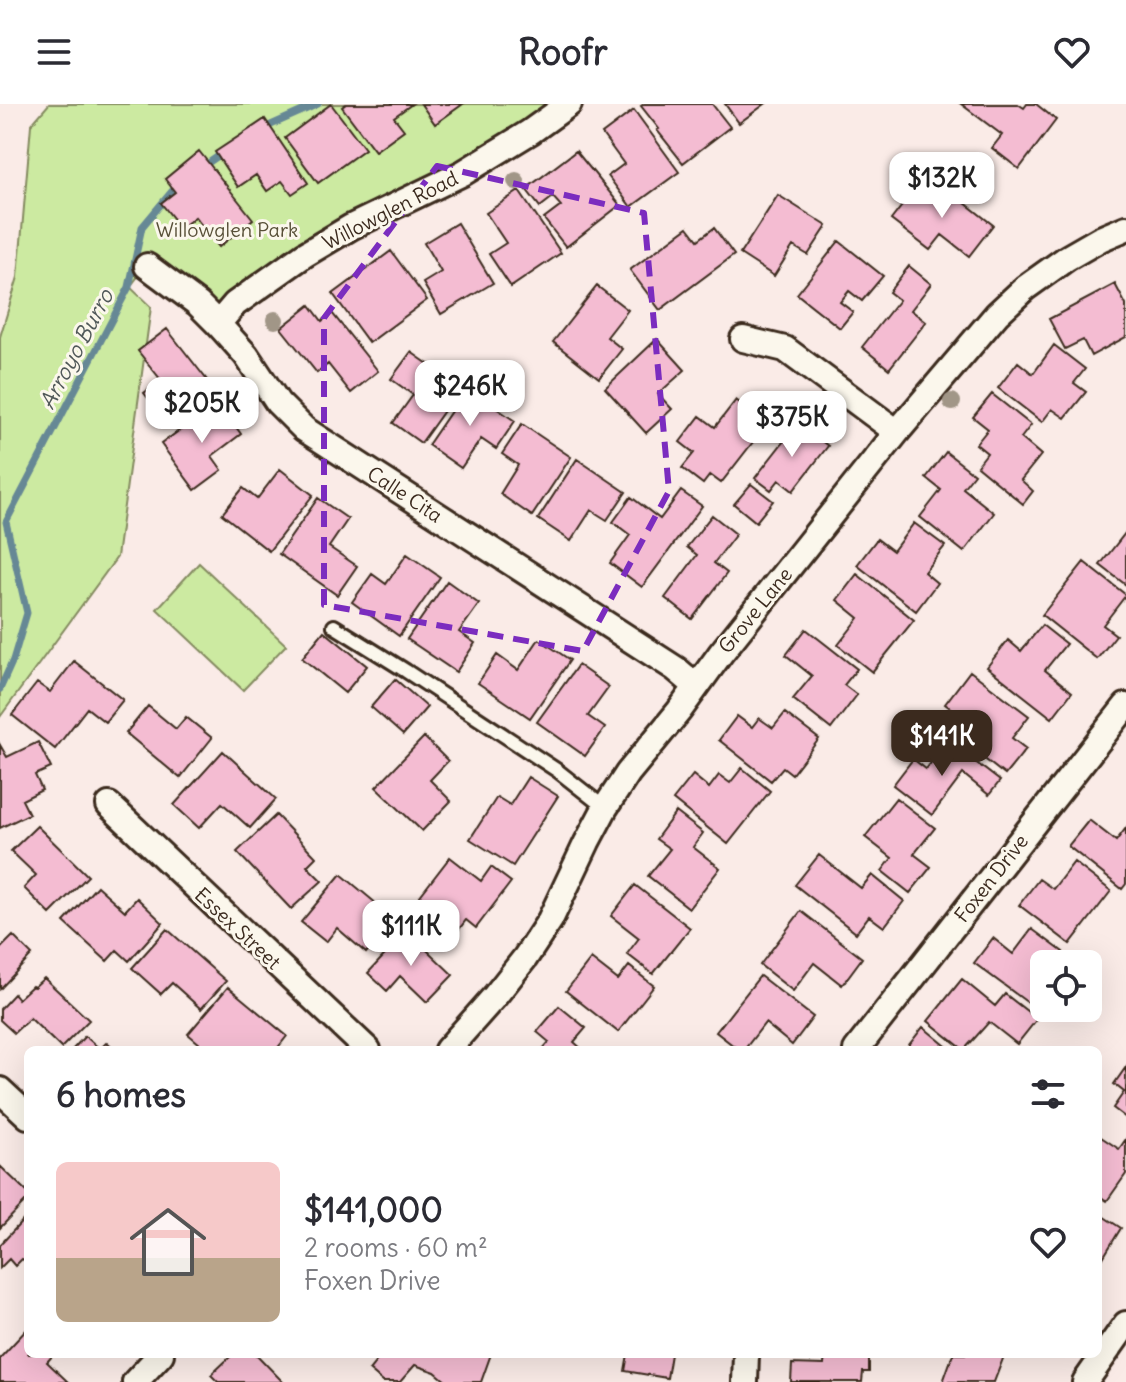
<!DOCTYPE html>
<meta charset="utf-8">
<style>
:root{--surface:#fff;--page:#f7f7f7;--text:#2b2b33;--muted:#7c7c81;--line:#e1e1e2;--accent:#3b2a1e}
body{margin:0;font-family:Delius,sans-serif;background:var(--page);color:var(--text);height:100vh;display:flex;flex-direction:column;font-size:30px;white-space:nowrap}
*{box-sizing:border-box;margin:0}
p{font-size:26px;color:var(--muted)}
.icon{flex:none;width:44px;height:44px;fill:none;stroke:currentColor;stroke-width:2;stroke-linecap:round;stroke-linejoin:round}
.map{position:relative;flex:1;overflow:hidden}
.panel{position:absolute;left:24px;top:942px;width:1078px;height:312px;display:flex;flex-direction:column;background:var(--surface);border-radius:12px;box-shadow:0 8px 32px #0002}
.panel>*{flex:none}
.fabs{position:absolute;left:1030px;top:846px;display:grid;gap:16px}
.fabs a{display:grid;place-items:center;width:72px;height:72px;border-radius:12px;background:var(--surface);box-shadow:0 8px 32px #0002;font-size:40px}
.price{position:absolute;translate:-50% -68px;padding:0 18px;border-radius:16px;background:#fff;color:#222;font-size:26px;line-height:52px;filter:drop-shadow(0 2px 4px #0008)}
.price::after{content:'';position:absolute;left:50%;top:48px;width:24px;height:18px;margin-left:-12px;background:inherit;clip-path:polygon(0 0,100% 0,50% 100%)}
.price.selected{background:var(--accent);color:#fff}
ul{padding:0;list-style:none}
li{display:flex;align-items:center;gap:24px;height:200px;padding:0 32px}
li+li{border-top:2px solid var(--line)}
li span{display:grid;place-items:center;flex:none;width:224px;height:160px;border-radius:12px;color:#555}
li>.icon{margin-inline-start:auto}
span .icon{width:96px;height:96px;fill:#fffc;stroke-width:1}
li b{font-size:34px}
h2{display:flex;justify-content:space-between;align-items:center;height:96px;padding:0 32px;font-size:34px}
header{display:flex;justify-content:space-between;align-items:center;height:104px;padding:0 32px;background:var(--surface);font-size:36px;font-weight:700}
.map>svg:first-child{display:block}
</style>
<header><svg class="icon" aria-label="menu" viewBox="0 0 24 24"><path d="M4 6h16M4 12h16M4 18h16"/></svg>Roofr<svg class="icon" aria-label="heart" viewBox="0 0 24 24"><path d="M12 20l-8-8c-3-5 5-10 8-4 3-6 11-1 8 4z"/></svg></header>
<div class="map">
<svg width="1126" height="1278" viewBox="0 0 1126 1278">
<rect width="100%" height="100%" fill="#faebe7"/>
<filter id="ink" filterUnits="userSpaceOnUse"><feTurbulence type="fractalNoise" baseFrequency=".0125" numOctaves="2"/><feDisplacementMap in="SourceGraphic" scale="16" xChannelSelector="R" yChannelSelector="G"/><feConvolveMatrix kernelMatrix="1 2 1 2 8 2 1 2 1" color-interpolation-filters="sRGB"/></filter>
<g filter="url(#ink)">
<path fill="#cceaa1" stroke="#848a60" stroke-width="2" d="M49,0H569L351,123L218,220L146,162L130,183L151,203L117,453L0,613V233L18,173L31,21Z
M199,459L286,541L243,586L157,505Z"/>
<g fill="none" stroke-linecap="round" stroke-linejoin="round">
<path stroke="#668895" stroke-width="7" d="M262,25L318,0
M201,64L224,48
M0,585L13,556L27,509L6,418L129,183L142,123L178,80"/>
</g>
<path fill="#f4bcd2" stroke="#3b2a1e" stroke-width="2" d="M331,0L365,45L318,79L285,34Z
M346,0H412L394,13L404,26L375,47L342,3Z
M421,0H463L435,20Z
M644,0H712L730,23L683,59L657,26L659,25L641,2Z
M725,0H765L739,19Z
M961,0H1018L1024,4L1027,0H1036L1056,16L1019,65L992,44L1002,31Z
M634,6L679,68L631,103L608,72L624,60L602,30Z
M265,15L308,79L292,90L282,77L267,87L256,71L238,83L215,48Z
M199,47L253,115L219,143L195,113L181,124L161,99L175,88L165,75Z
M576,47L620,101L566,143L544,115L561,102L553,93L540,103L526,85Z
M941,80L993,121L969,152L942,131L930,146L891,116L915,85L929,96Z
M519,87L561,149L511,183L489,150L506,139L486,109Z
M778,91L827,122L808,151L793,142L774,172L740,150Z
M457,119L493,179L441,210L423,179L441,168L424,139Z
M688,123L698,136L714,124L734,151L660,206L630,166Z
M839,137L883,172L862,197L849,187L840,198L853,208L840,224L797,190Z
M391,147L427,196L369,239L333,190Z
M909,162L931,180L911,206L926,218L889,265L862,243L899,196L889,188Z
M1115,180L1126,201V233L1091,252L1083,236L1065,245L1049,215Z
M597,182L628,206L607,233L622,245L599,274L553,238Z
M310,201L322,217L332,209L378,267L351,289L328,260L317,269L281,224Z
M167,225L214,285L169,321L144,289L161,276L138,247Z
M657,235L685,266L658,290L672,305L646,329L605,284Z
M1054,241L1085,265L1074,279L1086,288L1065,314L1052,305L1042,318L998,284L1018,258L1033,270Z
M411,248L461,283L421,339L393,319L413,291L391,275Z
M467,284L515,317L496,345L481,335L461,364L428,341Z
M992,290L1031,321L1021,334L1041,351L1021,376L1033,387L1023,400L977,362L987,349L976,340L988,325L973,313Z
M736,296L767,320L721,379L710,371L703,380L682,364L694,349L680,338L700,312L715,323Z
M218,298L241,330L212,352L222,366L195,386L161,340Z
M798,319L828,342L793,387L779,376L771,386L755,374Z
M522,320L571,353L532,412L500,390L518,361L502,350Z
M946,348L974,370L963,384L994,409L964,448L920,413L941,386L926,374Z
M577,355L626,388L607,416L591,406L571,437L538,415Z
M280,365L313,391L269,447L222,410L243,384L257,395Z
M751,380L773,397L756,418L734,400Z
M681,387L702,402L642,483L610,459L630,431L613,418L631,393L660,415Z
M318,394L348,415L329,443L357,462L337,491L279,450Z
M712,411L736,430L714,459L727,469L692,515L665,494L697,451L687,443Z
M914,419L945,442L924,468L937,479L916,507L857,461L877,435L893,447Z
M1126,428V481L1100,461Z
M407,450L440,473L399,532L352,498L372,470L386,480Z
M1084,458L1126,491L1103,521L1116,531L1097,555L1042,511Z
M857,470L914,516L872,568L838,541L859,514L837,496Z
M447,477L479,500L459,528L475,539L456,568L407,535Z
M1042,521L1066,540L1045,566L1072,588L1052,614L987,563L1008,536L1021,547Z
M806,525L857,565L844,581L857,591L831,625L793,595L812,572L786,551Z
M324,527L367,562L345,589L302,554Z
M539,535L570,556L530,614L478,579L497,551L518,566Z
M74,557L123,596L105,618L87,604L55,645L12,611L37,579L50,588Z
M578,561L609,583L588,612L605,624L585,652L537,618Z
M970,567L1029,612L1012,634L1026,645L1005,671L977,649L989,634L945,600Z
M395,575L427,603L403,631L371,603Z
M148,602L176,625L186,613L212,634L180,674L126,629Z
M785,609L819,635L792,670L783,663L771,677L719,636L737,612L752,623L759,614L773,624Z
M424,633L448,657L430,676L451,697L422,727L376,683Z
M948,637L1000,677L989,691L963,670L932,711L893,681L913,655L926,665Z
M38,638L51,664L35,671L42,686L22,696L29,710L0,724V641L7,653Z
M223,647L276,695L250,724L222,699L199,724L174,701Z
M742,664L770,687L728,740L673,696L693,671L709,684L719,671L730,679Z
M528,673L558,692L513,762L470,735L497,693L510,701Z
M896,694L935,724L914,750L931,763L910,789L882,767L892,754L865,733Z
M676,708L703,729L693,743L720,764L689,804L648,772L670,745L656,735Z
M276,711L316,753L307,762L322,777L291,805L237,748Z
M1089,716L1116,737L1126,724V780L1122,785L1068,742Z
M37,722L88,772L50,810L24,784L36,771L11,747Z
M819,751L861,784L872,771L904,797L884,823L869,812L856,829L795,781Z
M450,753L481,777L491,763L511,778L476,824L466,816L457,828L416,797Z
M1074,758L1111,787L1070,840L1019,801L1039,775L1053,785Z
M341,770L395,815L366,849L337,824L326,838L301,818Z
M635,781L690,824L653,870L627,850L639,834L611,812Z
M97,782L125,807L137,794L163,819L129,857L117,846L107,857L64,818Z
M801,807L862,854L842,881L814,859L793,887L760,861Z
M167,825L226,877L201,905L172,879L161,890L132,864Z
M1032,825L1063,848L1054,860H1044V900L1039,907L974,859L993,834L1013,850Z
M407,827L453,871L427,898L400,872L387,887L368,869Z
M13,832L32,851L0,885V845Z
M591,855L618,876L629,862L654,882L618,928L566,887Z
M760,872L813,913L792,941L765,919L744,946H739L716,928Z
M44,874L89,916L61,944L30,914L14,929L0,916V905L14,890L18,895L32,882L34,883Z
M962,875L995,902L1005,890L1037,915L1017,940L989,918L964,946L928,917Z
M228,883L287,932L276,946H228L225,944L224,946H207L188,930Z
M559,902L586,924L574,938L583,946H542L549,938L537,928Z
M923,923L951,946H905Z
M85,932L100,945L107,938L116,946H72Z
M1126,963V1014L1113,1004L1124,988L1114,980Z
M1098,1031L1119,1045L1126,1035V1070L1107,1097L1098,1091Z
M0,1062L28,1089V1095L0,1124Z
M1098,1109L1121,1124L1098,1162Z
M28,1111V1155L26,1157L22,1155L15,1162L9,1155L0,1164V1141Z
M28,1224V1250H54L47,1258L68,1278H0V1254Z
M233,1250H256L283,1278H218L211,1271Z
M382,1250H491L481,1278H447L435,1268L415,1261L400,1278H383L369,1266Z
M628,1250H671L667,1274L625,1267Z
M825,1250H869V1268H863L862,1278H791L792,1260L824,1261Z
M953,1250H997L1004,1252L994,1278H943Z"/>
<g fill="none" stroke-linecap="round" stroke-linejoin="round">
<g stroke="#3b2a1e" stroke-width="18">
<path id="lane" d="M334,522L406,567L558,667L605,704"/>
</g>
<g stroke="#3b2a1e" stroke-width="30">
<path id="street" d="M147,162L198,200L218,220L246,251L278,299L304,325L676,565L696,582
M218,220L235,200L304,151L351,123L463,69L530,28L569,0
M743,235L785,245L897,328
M109,701L368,946
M447,946L495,892L525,854L550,816L587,738L605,704L628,669L679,607L721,549L897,328L997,210L1025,184L1067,154L1100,135L1126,124
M856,946L1126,602
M0,986L28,1012
M135,1278L161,1250
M745,1278L746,1250
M1085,1278L1126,1220"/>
</g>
<use href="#lane" stroke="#fbf7ec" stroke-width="12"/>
<use href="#street" stroke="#fbf7ec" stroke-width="24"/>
</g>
<g fill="#a19687">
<circle cx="516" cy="77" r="9"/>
<circle cx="275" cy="216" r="9"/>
<circle cx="952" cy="298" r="9"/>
</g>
</g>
<path fill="none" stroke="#7b2cbf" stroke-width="6" stroke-dasharray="16 10" stroke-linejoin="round" d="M437,62L644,109L669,387L583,547L324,501V214Z"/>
<g text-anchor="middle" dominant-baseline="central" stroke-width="6" stroke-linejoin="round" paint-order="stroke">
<g font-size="20" fill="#3b2a1e" stroke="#fbf7ec">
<text transform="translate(390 106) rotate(-27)">Willowglen Road</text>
<text transform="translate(405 390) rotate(33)">Calle Cita</text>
<text transform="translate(755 506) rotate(-51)">Grove Lane</text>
<text transform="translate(991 774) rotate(-52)">Foxen Drive</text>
<text transform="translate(238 824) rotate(43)">Essex Street</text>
</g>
<g font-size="20" fill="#585038" stroke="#fbf7ec">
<text x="227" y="125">Willowglen Park</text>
</g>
<g font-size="22" font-style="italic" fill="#515959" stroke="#fbf7ec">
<text transform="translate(76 245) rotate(-62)">Arroyo Burro</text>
</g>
</g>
</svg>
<div class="fabs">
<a><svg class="icon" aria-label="locate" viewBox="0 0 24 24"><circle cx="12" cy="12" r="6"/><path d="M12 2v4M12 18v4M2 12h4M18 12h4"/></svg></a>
</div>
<b class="price" style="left:942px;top:116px">$132K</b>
<b class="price" style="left:470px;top:324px">$246K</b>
<b class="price" style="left:202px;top:341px">$205K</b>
<b class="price" style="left:792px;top:355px">$375K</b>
<b class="price selected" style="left:942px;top:674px">$141K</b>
<b class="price" style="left:411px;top:864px">$111K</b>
<section class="panel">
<h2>6 homes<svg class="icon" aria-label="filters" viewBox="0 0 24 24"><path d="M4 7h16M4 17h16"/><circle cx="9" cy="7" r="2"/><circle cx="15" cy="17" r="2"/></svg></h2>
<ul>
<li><span style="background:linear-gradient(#f6c9c9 60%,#b9a48a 0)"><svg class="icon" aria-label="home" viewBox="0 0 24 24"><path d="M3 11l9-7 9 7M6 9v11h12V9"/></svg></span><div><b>$141,000</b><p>2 rooms · 60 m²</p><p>Foxen Drive</p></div><svg class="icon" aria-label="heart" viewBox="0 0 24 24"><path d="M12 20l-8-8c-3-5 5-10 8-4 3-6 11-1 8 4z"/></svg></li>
</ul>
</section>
</div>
